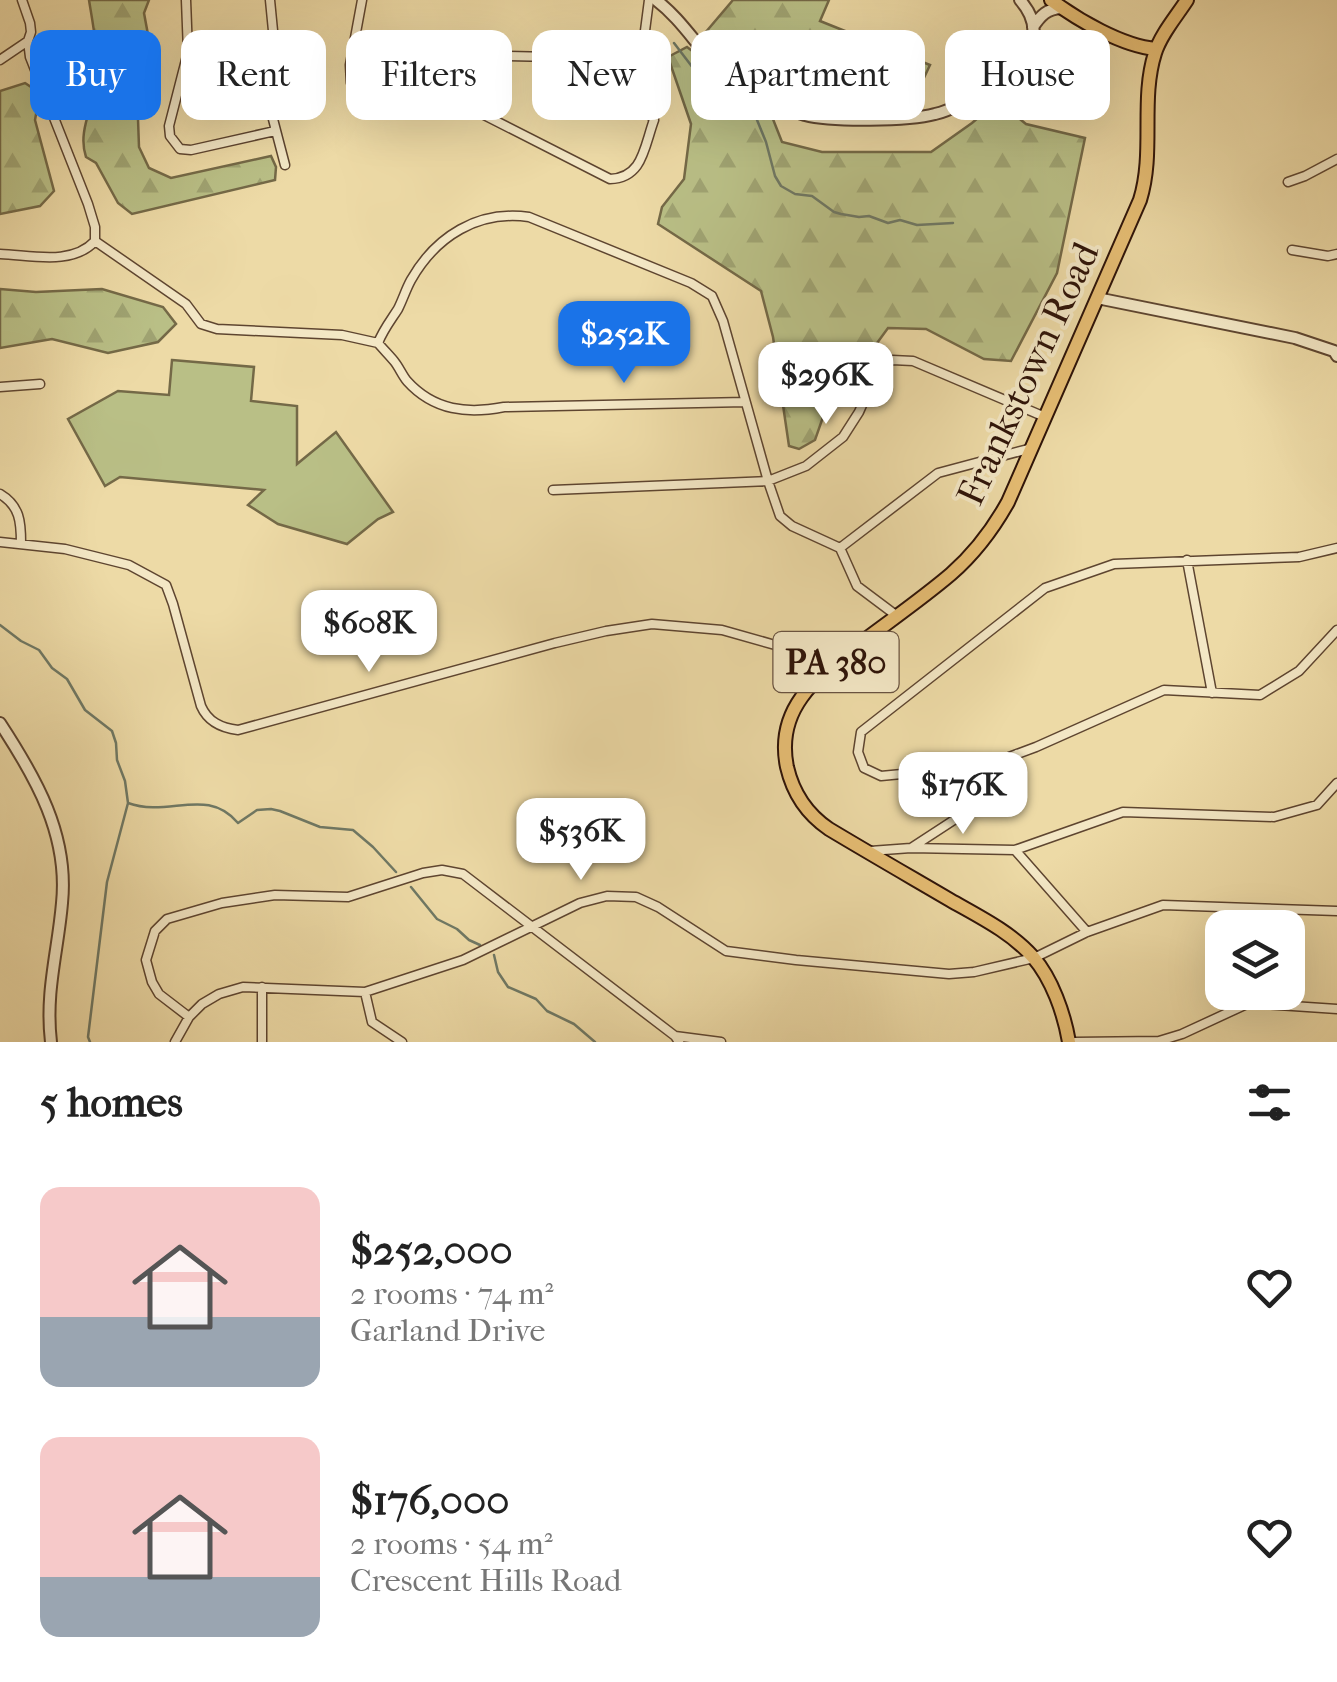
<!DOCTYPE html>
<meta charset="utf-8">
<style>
:root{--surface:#fff;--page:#f6f6f6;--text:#222;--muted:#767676;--accent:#1a73e8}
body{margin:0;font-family:"IM FELL French Canon",serif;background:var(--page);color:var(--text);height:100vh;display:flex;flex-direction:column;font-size:38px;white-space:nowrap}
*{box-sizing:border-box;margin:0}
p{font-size:32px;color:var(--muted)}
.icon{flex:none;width:55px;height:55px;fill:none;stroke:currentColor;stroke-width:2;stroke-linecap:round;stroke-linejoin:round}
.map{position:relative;height:1042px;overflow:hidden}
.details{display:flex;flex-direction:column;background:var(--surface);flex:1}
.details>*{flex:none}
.hud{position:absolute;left:30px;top:30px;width:1278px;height:90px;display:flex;gap:20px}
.fabs{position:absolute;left:1205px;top:910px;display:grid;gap:20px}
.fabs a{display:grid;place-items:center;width:100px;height:100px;border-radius:20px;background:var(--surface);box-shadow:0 10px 40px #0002;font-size:50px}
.price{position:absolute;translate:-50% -85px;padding:0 22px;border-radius:20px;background:#fff;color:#222;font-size:32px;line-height:65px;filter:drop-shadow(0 2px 5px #0008)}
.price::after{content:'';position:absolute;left:50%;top:60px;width:30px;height:22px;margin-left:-15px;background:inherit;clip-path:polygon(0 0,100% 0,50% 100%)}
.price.active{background:var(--accent);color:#fff}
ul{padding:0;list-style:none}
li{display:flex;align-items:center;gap:30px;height:250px;padding:0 40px}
li span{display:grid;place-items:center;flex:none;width:280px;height:200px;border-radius:20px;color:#555}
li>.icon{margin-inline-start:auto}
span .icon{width:120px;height:120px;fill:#fffc;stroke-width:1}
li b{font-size:42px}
h2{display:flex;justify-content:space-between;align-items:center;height:120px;padding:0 40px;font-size:42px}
.chip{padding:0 35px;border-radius:20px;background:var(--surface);box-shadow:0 10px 40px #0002;font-size:35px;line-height:90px}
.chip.active{background:var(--accent);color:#fff}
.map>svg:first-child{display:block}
</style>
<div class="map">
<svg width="1337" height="1042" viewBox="0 0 1337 1042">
<defs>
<pattern id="forest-firs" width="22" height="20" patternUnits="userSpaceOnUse" patternTransform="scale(2.5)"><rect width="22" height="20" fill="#b9bf86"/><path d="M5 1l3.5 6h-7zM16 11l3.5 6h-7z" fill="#9fa372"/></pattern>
</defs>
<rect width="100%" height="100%" fill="#eddaa6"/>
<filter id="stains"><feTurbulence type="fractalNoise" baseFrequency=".002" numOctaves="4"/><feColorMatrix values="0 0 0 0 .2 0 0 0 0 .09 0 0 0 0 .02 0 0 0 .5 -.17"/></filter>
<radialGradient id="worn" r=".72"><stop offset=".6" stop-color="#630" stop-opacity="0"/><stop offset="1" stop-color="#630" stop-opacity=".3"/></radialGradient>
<path fill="#b9bf86" stroke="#746947" stroke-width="2.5" d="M172,360L254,367L251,401L297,406V464L336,432L393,512L378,519L347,544L278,524L248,505L264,490L120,477L105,486L68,419L118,391L169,395Z"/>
<path fill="url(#forest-firs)" stroke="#746947" stroke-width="2.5" d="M89,0H149L144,13L151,51L152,77L138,119L139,147L149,168L171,178L271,156L276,167L275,180L132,214L118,203L96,163L86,157C77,131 94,106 96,80C99,54 93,25 89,0Z
M733,0H829L820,21L930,65L922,82L890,81L851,111C836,109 818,110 803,106C769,96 716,67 705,33Z
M687,47L769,109L782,142L822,152H931L972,123L998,101L1026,124L1085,138L1057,273L1011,361L984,359L926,329L888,328L823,417L815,440L799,449L789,446L773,337L761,291L658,224L662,207L684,179L691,124L668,57Z
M25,83L34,89L38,103L35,120L54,191L40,206L0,214V91Z
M0,289L36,292L102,289L163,307L176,324L158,342L108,353L52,339L0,348Z"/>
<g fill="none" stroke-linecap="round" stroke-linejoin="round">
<path stroke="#6f7864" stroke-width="2.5" d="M674,43L706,85L723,98L750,110L755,115L766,142L775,176L781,186L795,194L812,196L834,212L841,214L859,217L869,216L888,223L900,220L917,225L953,223
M0,625L21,641L39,650L52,668L67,679L85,710L112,731L116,743L117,760L125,781L128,803C169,818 207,786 238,823L257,810L271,809L280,811L320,827L353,830L373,847L396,872
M411,887L437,919L457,929L469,940L480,945
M494,955L498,972L508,987L536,999L547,1011L574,1024L595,1042
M90,1042L88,1037L107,882L128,803"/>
<g stroke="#5e4530" stroke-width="11">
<path id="minor" d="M22,0L30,23L31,32L28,41L30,57L88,204L95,227V241L186,304L201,324L217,329L342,335L378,343
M186,0L188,52L169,126L170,136L180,149L191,150L275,131
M270,0L274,41L268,100L285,165
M362,0L350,65L351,83L364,93L377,97L387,95L467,55L553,57L614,86L645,107L654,120C644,147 643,178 610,179L435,90L421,77
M0,60L28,41
M614,86L643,46L649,0
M1288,182L1305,176L1337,159
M1292,250L1328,256L1337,254
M0,254C31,255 72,266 95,241
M0,387L40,384
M745,402L504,407C468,414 434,411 407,381C402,375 399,367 394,361C389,355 383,349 378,343C383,330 391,320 398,309C403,299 406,289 411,280C436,236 478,210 529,217L691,283L712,296L723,321L768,481L780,516L792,526L840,548L857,586L897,616
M553,490L768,481L806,466L843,437L859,412L877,371L892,360L913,361L1045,417
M0,494C20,506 21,522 21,543
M0,542L65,549L129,565L166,585L173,604L201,706C208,722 221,728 238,730L555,643L606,631L652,624L722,630L775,645L821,674
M840,548L938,473L1032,448
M1337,548L1299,557L1114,564L1045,588L861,732L858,752L864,768L881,776L985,766L1036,747L1164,690L1260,695L1299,671L1337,630
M1187,560L1212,693
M911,848L1015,850L1123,812L1274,817L1317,805L1337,783
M1015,850L1087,932
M870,851L911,848L980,803L1003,780L1017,754
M262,987V1042
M365,992L372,1022L402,1042
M189,1017L159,994L152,982L146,960L155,931L167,919L222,903L275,895L348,897L423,873L442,870L463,874L675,1036L679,1042
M675,1036L721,1042
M175,1042L189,1017L202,1004L219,994L243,987L365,992L463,960L580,903L607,896L636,897L658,907L726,951L796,960L949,974L974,972L1034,958L1087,932L1163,905L1337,911
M1075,1042L1159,1041L1182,1034L1249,1003L1337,1009"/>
</g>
<g stroke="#5e4530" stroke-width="14">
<path id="tertiary" d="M656,0C681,19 696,45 718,67C740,90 776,106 805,115C831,122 909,121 935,114C953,110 968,99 983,89C1015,69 1055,40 1020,0
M1033,27C1041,15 1047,9 1061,8
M1097,298L1295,338L1334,351L1337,356
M0,723C36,778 69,835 62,903C58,951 45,992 51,1042"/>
</g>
<g stroke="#2e1308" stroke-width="16">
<path id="primary" d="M1051,0C1078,20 1122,46 1156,49
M1069,1042C1064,1013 1052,979 1033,957C1011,932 978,916 950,900C909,876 869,853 829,829C807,814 793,793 787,767C774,704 823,673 866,639C894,618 924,597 951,574C975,553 993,529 1008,502L1140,200C1155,152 1140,100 1155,53C1161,34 1176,17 1187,0"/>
</g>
<use href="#minor" stroke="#f3e7c5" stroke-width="8"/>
<use href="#tertiary" stroke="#f3e7c5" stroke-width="10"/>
<use href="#primary" stroke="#e6bd73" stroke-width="12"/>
</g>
<g text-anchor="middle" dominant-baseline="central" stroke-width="8" stroke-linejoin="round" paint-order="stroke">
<rect fill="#f3e7c5" stroke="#695341" stroke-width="2.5" x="773.5" y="632" width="125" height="60" rx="8"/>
<g font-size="35" font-weight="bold" fill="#2e1308">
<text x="836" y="662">PA 380</text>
</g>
<g font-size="38" fill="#2e1308" stroke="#f3e7c5">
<text transform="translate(1028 374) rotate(-65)">Frankstown Road</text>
</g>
</g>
<rect width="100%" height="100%" filter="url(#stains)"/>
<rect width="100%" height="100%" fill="url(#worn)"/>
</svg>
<div class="fabs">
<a><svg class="icon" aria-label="layers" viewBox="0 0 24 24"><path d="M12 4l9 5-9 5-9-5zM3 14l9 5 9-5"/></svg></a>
</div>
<b class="price active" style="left:624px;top:386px">$252K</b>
<b class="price" style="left:826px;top:427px">$296K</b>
<b class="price" style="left:369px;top:675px">$608K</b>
<b class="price" style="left:963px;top:837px">$176K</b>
<b class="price" style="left:581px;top:883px">$536K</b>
<div class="hud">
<a class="chip active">Buy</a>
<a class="chip">Rent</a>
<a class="chip">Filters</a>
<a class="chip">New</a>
<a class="chip">Apartment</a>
<a class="chip">House</a>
</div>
</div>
<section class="details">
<h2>5 homes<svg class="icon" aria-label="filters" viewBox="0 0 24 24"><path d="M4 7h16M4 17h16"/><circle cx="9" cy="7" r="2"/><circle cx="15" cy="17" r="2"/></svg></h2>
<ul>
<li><span style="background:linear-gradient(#f6c9c9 65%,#9aa5b1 0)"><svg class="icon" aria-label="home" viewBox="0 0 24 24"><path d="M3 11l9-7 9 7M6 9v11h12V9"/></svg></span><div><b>$252,000</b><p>2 rooms · 74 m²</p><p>Garland Drive</p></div><svg class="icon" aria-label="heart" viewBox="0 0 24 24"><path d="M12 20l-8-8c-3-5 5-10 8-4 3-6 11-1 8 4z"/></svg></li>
<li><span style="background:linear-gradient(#f6c9c9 70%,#9aa5b1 0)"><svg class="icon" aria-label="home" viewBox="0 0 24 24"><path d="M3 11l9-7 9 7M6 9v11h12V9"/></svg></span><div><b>$176,000</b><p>2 rooms · 54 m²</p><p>Crescent Hills Road</p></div><svg class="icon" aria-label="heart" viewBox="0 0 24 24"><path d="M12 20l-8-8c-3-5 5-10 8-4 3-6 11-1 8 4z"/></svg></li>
</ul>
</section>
